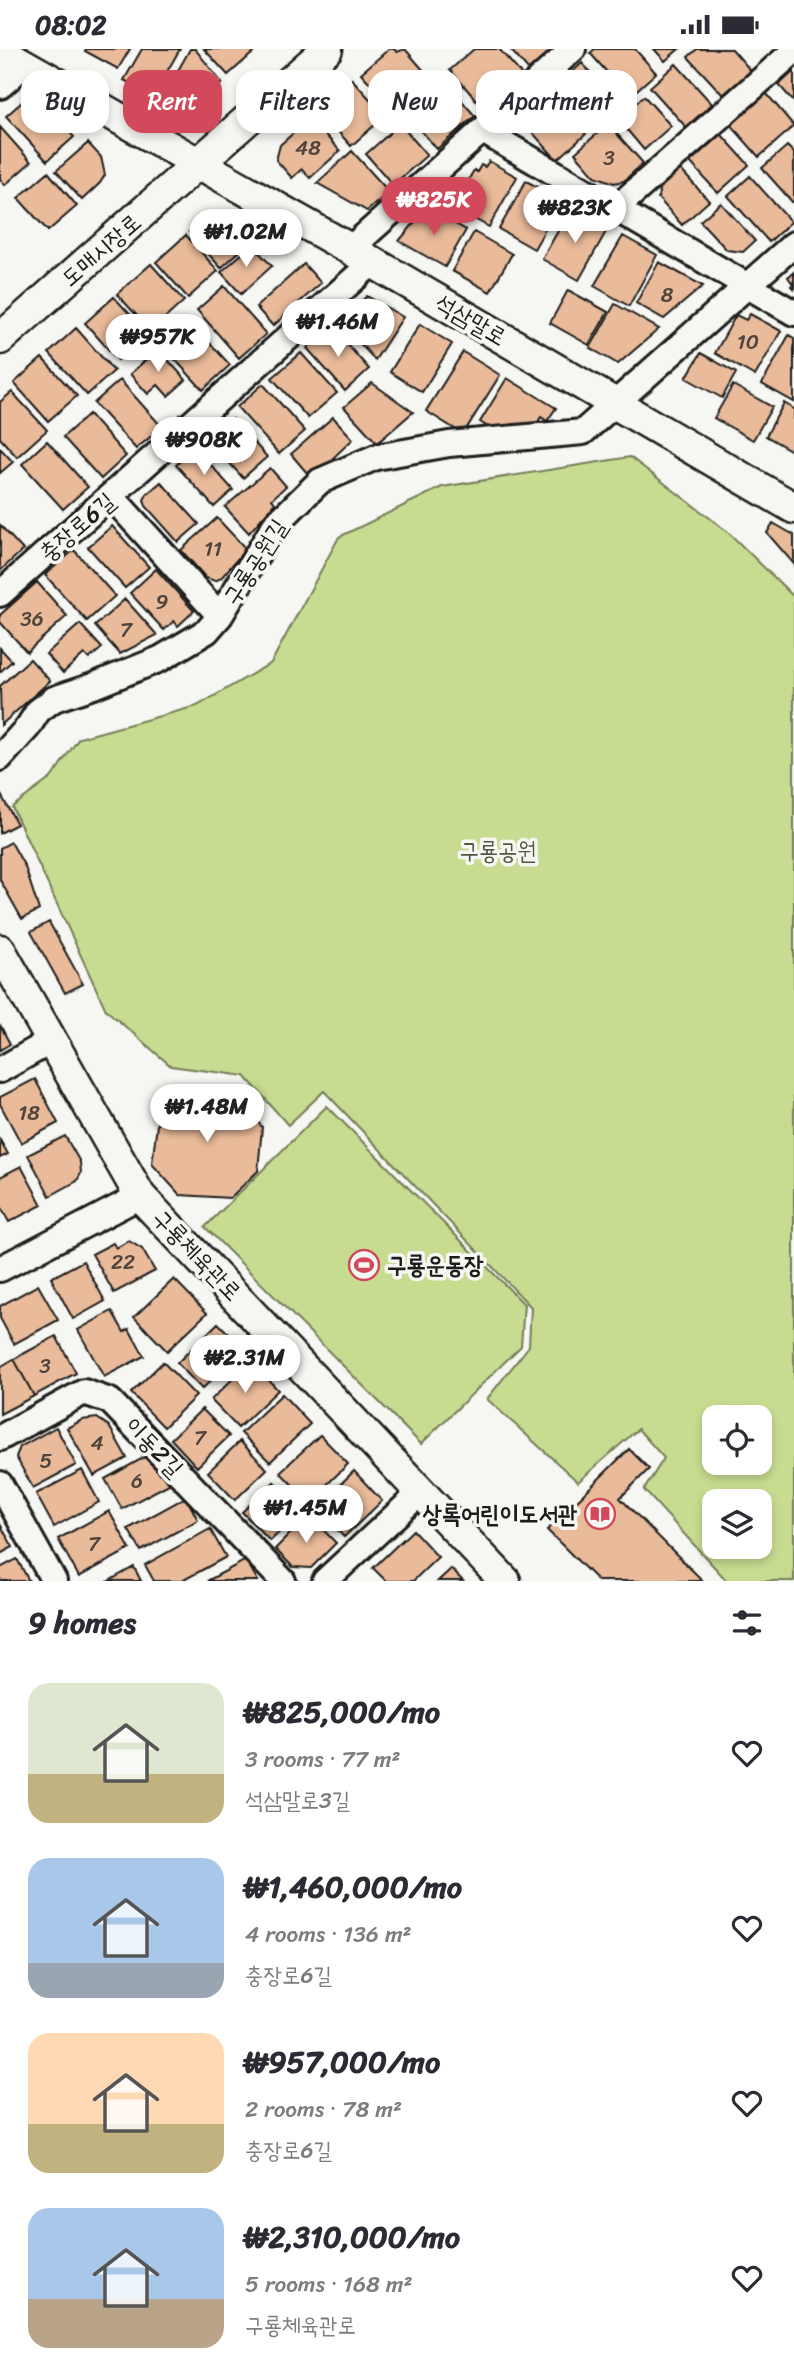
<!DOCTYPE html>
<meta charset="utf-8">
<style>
:root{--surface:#fff;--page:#f2f2f3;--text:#2b2b33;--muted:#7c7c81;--accent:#d1495b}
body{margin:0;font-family:Sriracha,"Poor Story",sans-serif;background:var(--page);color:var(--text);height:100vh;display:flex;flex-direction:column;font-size:26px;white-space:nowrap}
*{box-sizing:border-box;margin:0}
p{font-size:23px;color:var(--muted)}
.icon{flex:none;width:38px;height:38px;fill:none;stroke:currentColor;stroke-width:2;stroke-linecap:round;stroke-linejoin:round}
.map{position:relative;height:1532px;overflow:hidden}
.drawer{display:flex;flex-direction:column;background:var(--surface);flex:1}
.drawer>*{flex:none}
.hud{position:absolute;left:21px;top:21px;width:752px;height:63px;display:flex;gap:14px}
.buttons{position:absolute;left:702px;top:1356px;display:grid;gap:14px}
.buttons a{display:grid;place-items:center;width:70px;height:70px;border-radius:14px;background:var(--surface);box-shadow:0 4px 10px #0003;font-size:35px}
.price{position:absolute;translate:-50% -60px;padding:0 16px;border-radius:24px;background:#fff;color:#222;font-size:23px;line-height:46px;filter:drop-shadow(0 2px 4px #0008)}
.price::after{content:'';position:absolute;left:50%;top:42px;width:21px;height:16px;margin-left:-10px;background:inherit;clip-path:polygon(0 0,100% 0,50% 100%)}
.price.current{background:var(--accent);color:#fff}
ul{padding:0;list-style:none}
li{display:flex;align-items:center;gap:21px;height:175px;padding:0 28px}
li span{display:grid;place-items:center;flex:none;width:196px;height:140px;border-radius:21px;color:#555}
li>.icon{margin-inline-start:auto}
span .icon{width:84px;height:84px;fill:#fffc;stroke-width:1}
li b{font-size:30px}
h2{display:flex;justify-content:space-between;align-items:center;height:84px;padding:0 28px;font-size:30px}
.chip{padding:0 24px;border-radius:21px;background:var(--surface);box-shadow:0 4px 10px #0003;font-size:24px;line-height:63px}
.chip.current{background:var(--accent);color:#fff}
.status{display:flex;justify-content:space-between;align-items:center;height:49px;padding:0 35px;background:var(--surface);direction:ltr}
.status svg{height:19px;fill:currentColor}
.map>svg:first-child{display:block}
</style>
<div class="status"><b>08:02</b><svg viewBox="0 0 49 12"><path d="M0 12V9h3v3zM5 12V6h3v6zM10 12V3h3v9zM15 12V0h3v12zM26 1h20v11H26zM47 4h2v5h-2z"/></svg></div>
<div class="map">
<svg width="794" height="1532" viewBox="0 0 794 1532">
<rect width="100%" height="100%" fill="#f6f6f2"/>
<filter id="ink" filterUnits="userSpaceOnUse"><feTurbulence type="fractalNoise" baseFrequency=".0143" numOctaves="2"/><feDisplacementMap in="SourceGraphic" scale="14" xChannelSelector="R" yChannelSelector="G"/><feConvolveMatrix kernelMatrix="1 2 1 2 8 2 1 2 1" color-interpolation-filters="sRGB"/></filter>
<g filter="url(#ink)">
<path fill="#c8dc91" stroke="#727c56" stroke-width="2" fill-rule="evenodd" d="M630,408L728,483L794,548V1532H727L644,1441L664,1409L638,1380L578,1433L487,1350L529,1297L531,1258L324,1042L288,1076L245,1027L171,1017L106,961L12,758L51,729L79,689L197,657L271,614L339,488L442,438ZM714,1368H760V1414H714ZM760,1452V1498H714V1452Z
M327,1057L524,1255L521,1297L421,1395L205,1178Z"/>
<path fill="#eabb9a" stroke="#1c1c1c" stroke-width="2" d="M86,0H130L118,20L85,2Z
M142,0H180L153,47L124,31Z
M190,0H195L222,34L191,60L175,59L161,52Z
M204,0H252L254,3L228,26Z
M389,0H394L397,3L405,0L431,30L391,66L373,46L377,42L361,24Z
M474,0H499L523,27L485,61L450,21Z
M510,0H554L529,22Z
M595,0H635L656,24L629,48L590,4Z
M654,0H679L665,12Z
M697,0H732L751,22L723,46L688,8Z
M582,14L617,54L594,74L559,35Z
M676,15L712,55L686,78L650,38Z
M794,22V53L779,36Z
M442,29L475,67L437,100L404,62Z
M352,30L385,67L351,97L318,60Z
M548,42L586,85L557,111L524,74L525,62Z
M766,44L794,77L759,108L730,75Z
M644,47L671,77L644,101L618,70Z
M22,53L68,81L74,88L47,112L6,67Z
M310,69L340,102L310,129L302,120L292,129L276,111L280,96Z
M400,75L427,106L393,136L366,105Z
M608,75L643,114L624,132L614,134L595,127L575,104Z
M0,78L31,113L5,136L0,130Z
M721,85L749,116L718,144L690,113Z
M88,94L101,108L105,126L100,134L82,151L56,122Z
M787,97L794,104V155L762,119Z
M352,102L389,143L367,162L317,134Z
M489,112L517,128L489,178L453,158L474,121L477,123L481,116L485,118Z
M680,120L709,152L682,176L658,149L660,138Z
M48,123L77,157L48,182L18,149Z
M750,127L791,173L769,193L728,147Z
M526,132L562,151L534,200L499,180Z
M721,154L755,192L743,203L727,201L700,172Z
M427,159L466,181L445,218L399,192Z
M570,161L607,181L579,231L542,210Z
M216,170L227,172L250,193L221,219L189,183Z
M474,183L512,205L490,243L452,222Z
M186,186L218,222L188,249L156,213Z
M623,187L657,206L629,257L594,237Z
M252,196L272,217L241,245L221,223Z
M659,213L703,237L664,270L636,254Z
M151,215L184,252L151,282L117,245Z
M304,215L321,234L273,277L256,258Z
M794,223V240L791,237L793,235L788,228Z
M224,237L266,285L239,309L197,261Z
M568,241L608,263L589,296L550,274Z
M367,247L403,268L375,311L340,272Z
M114,248L148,285L118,311L85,274Z
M615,255L659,280L618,315L590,299Z
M750,265L781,282L755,327L715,304L736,266L746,271Z
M189,271L230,316L203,341L161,295Z
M420,275L452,295L422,343L390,323Z
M331,277L369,320L345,342L307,299Z
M76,279L114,322L87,346L49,304Z
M789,286L794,289V353L762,335Z
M158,300L186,331L168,347L158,336L148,345L130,325Z
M463,303L500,326L463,385L426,362Z
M301,304L337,344L308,369L272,329Z
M701,304L736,324L722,349L686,329Z
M42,309L77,347L48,372L14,334Z
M507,329L556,359L547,372L541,368L535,378L491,380L480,373Z
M120,331L162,378L136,400L94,354Z
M372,334L413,363L377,394L344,358Z
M263,335L305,382L279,405L237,358Z
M733,336L772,358L753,391L714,369Z
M12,343L47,381L17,408L0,389V353Z
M784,354L794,360V403L766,387Z
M89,365L126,407L101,430L63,388Z
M333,368L353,390L334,408L337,412L307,424L291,405Z
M233,370L267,408L243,429L209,391Z
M47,392L88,438L63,460L22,415Z
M195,398L233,441L214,458L176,416Z
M0,399L13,413L0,424Z
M270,419L286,437L272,450L275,454L249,484L225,458Z
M161,433L199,475L178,493L146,457L144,451L147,445Z
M217,469L246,500L221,529L215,532L206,529L181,501Z
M773,474L794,486V515L767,484Z
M0,476L23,501L0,522Z
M112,477L149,518L125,539L88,498Z
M74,501L115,547L87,572L45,526Z
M156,520L194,562L178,577L174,572L164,581L130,544Z
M37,533L67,567L27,603L0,573V566Z
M125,550L157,586L120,605L95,577Z
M80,575L102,599L89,610L84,605L63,624L46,605Z
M0,599L12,612L0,623Z
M30,610L50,632L1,676L0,637Z
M0,744L17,775L0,784Z
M11,793L25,818L39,861L22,870L0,831V799Z
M49,873L83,935L65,944L31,883Z
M0,976L10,995L0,1001Z
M35,1030L58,1074L21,1094L0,1055V1048Z
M190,1039L233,1044L262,1078L258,1122L230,1149L180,1146L152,1115L158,1068Z
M65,1087L80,1113L81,1124L77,1132L50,1147L28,1106Z
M0,1091L8,1105L0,1109Z
M21,1117L42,1156L9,1173L0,1157V1128Z
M129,1192L142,1200L155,1222L114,1244L92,1205L113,1194L116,1199Z
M83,1212L105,1252L73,1270L51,1229Z
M174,1230L207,1264L167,1302L134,1268Z
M38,1236L58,1271L14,1295L0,1269V1257Z
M112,1262L124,1283L129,1280L144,1307L104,1328L78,1281Z
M218,1274L244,1300L202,1340L177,1314Z
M56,1287L76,1324L34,1347L14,1310Z
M14,1310L34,1347L0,1365V1318Z
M251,1312L278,1341L238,1379L211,1351Z
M163,1313L196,1347L164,1378L131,1344Z
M282,1345L310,1375L270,1413L241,1384Z
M202,1360L229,1387L197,1418L171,1390Z
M97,1369L109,1377L127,1409L94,1427L67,1379L82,1371Z
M56,1378L76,1416L33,1439L16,1408L20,1398Z
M320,1386L348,1415L309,1453L280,1423Z
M240,1392L267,1420L235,1451L208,1423Z
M629,1400L649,1420L620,1449L703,1532H598L547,1481Z
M152,1404L169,1435L122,1460L105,1430Z
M82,1421L99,1453L54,1478L36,1445Z
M354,1422L382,1452L344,1488L316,1459Z
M274,1433L302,1462L270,1492L242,1463Z
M186,1448L198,1471L141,1502L128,1480Z
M109,1462L130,1500L79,1528L58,1490Z
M309,1466L336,1494L311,1519L293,1518L275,1500Z
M0,1475L13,1498L0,1505Z
M210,1480L226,1508L182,1532H154L145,1516Z
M413,1481L438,1508L413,1532H386L373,1519Z
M17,1510L29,1532H0V1519Z
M246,1511L258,1532H207Z
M134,1518L141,1532H109Z
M451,1520L463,1532H438Z"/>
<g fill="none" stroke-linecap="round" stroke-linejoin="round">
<g stroke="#1c1c1c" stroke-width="30">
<path id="minor" d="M0,37L24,16
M483,82L794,264
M615,160L794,2
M350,200L573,0
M111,447L220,567
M0,545L372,214
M0,709L28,678L38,662L54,650L93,637L160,610L207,582L220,567L275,476L320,432L376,408L449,395L583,383L794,195
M0,1021L51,992
M0,1220L140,1147
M0,1389L84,1343L110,1352L283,1532
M0,1435L54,1532
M325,1532L421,1443"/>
</g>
<g stroke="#1c1c1c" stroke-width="35">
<path id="tertiary" d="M0,2L350,200L794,459
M0,290L327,0
M0,901L140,1147L505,1532"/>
</g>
<use href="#minor" stroke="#f6f6f2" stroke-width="24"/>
<use href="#tertiary" stroke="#f6f6f2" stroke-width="30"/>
</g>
</g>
<defs>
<g id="stadium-ring" transform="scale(1.575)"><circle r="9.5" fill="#f6f6f2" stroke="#d1495b" stroke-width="1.5"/><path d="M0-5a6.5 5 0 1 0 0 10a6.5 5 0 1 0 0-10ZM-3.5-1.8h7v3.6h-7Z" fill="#d1495b"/></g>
<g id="library-ring" transform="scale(1.575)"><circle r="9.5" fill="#f6f6f2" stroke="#d1495b" stroke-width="1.5"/><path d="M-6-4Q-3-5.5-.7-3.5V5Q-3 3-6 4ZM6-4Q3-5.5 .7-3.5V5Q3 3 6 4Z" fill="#d1495b"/></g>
</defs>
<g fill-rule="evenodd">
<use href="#stadium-ring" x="364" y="1216"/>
<use href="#library-ring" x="600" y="1465"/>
</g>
<g text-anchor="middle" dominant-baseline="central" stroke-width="7" stroke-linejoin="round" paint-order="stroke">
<g font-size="21" fill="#50443c">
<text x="308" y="99">48</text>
<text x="609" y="109">3</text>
<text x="667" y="246">8</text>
<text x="748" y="293">10</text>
<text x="213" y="500">11</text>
<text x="162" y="553">9</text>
<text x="32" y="570">36</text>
<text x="126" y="581">7</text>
<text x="29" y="1064">18</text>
<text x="123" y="1213">22</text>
<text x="45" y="1317">3</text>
<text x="200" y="1389">7</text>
<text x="97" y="1394">4</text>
<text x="46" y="1412">5</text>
<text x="137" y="1432">6</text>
<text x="94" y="1495">7</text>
</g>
<g font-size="24" fill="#1c1c1c" stroke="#f6f6f2">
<text transform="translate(101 201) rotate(-41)">도매시장로</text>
<text transform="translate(471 271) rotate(30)">석삼말로</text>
<text transform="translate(77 478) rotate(-41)">충장로6길</text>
<text transform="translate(255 513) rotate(-57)">구룡공원길</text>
<text transform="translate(197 1206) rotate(46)">구룡체육관로</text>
<text transform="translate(154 1398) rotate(46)">이동2길</text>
</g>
<g font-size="24" fill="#50563f" stroke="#f6f6f2">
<text x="498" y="802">구룡공원</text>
</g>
<g font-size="24" font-weight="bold" fill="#1c1c1c" stroke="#f6f6f2" text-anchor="start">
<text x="387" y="1216">구룡운동장</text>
<text x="577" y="1465" text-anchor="end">상록어린이도서관</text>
</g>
</g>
</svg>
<div class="buttons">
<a><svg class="icon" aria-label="locate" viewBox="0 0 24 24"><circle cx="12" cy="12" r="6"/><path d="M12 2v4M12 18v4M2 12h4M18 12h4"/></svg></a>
<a><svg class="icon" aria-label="layers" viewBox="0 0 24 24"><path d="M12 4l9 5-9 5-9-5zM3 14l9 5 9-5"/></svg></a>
</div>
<b class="price current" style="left:434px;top:188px">₩825K</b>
<b class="price" style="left:575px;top:196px">₩823K</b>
<b class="price" style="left:246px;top:220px">₩1.02M</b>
<b class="price" style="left:338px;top:310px">₩1.46M</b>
<b class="price" style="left:158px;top:325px">₩957K</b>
<b class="price" style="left:204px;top:428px">₩908K</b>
<b class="price" style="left:207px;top:1095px">₩1.48M</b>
<b class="price" style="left:245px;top:1346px">₩2.31M</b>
<b class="price" style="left:306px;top:1496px">₩1.45M</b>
<div class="hud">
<a class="chip">Buy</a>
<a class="chip current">Rent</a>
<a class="chip">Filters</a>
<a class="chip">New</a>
<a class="chip">Apartment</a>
</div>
</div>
<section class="drawer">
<h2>9 homes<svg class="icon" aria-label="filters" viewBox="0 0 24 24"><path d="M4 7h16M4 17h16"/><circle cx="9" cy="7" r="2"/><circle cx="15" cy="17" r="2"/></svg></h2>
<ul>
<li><span style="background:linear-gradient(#dfe7d0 65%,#c2b280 0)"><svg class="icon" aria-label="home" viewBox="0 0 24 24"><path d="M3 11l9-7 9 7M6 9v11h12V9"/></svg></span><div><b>₩825,000/mo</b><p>3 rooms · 77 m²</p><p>석삼말로3길</p></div><svg class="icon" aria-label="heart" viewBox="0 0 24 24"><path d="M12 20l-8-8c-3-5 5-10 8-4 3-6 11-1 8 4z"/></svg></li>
<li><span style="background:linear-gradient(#a9c7e8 75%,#9aa5b1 0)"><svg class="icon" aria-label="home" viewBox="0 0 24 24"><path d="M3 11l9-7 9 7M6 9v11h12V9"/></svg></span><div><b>₩1,460,000/mo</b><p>4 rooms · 136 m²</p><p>충장로6길</p></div><svg class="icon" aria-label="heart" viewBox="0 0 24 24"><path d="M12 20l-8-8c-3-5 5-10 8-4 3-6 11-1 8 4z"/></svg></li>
<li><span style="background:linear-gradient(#ffd9b3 65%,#c2b280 0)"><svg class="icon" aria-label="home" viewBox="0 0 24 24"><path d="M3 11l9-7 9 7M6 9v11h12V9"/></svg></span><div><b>₩957,000/mo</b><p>2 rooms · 78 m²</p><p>충장로6길</p></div><svg class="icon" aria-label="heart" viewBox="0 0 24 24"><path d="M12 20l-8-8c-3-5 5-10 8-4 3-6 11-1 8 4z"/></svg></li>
<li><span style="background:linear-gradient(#a9c7e8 65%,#b9a48a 0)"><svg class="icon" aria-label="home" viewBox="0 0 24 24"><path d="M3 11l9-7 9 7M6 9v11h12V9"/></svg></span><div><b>₩2,310,000/mo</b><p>5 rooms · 168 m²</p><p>구룡체육관로</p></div><svg class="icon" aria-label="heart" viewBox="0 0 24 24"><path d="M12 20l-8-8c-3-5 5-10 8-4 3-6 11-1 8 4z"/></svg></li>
</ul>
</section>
